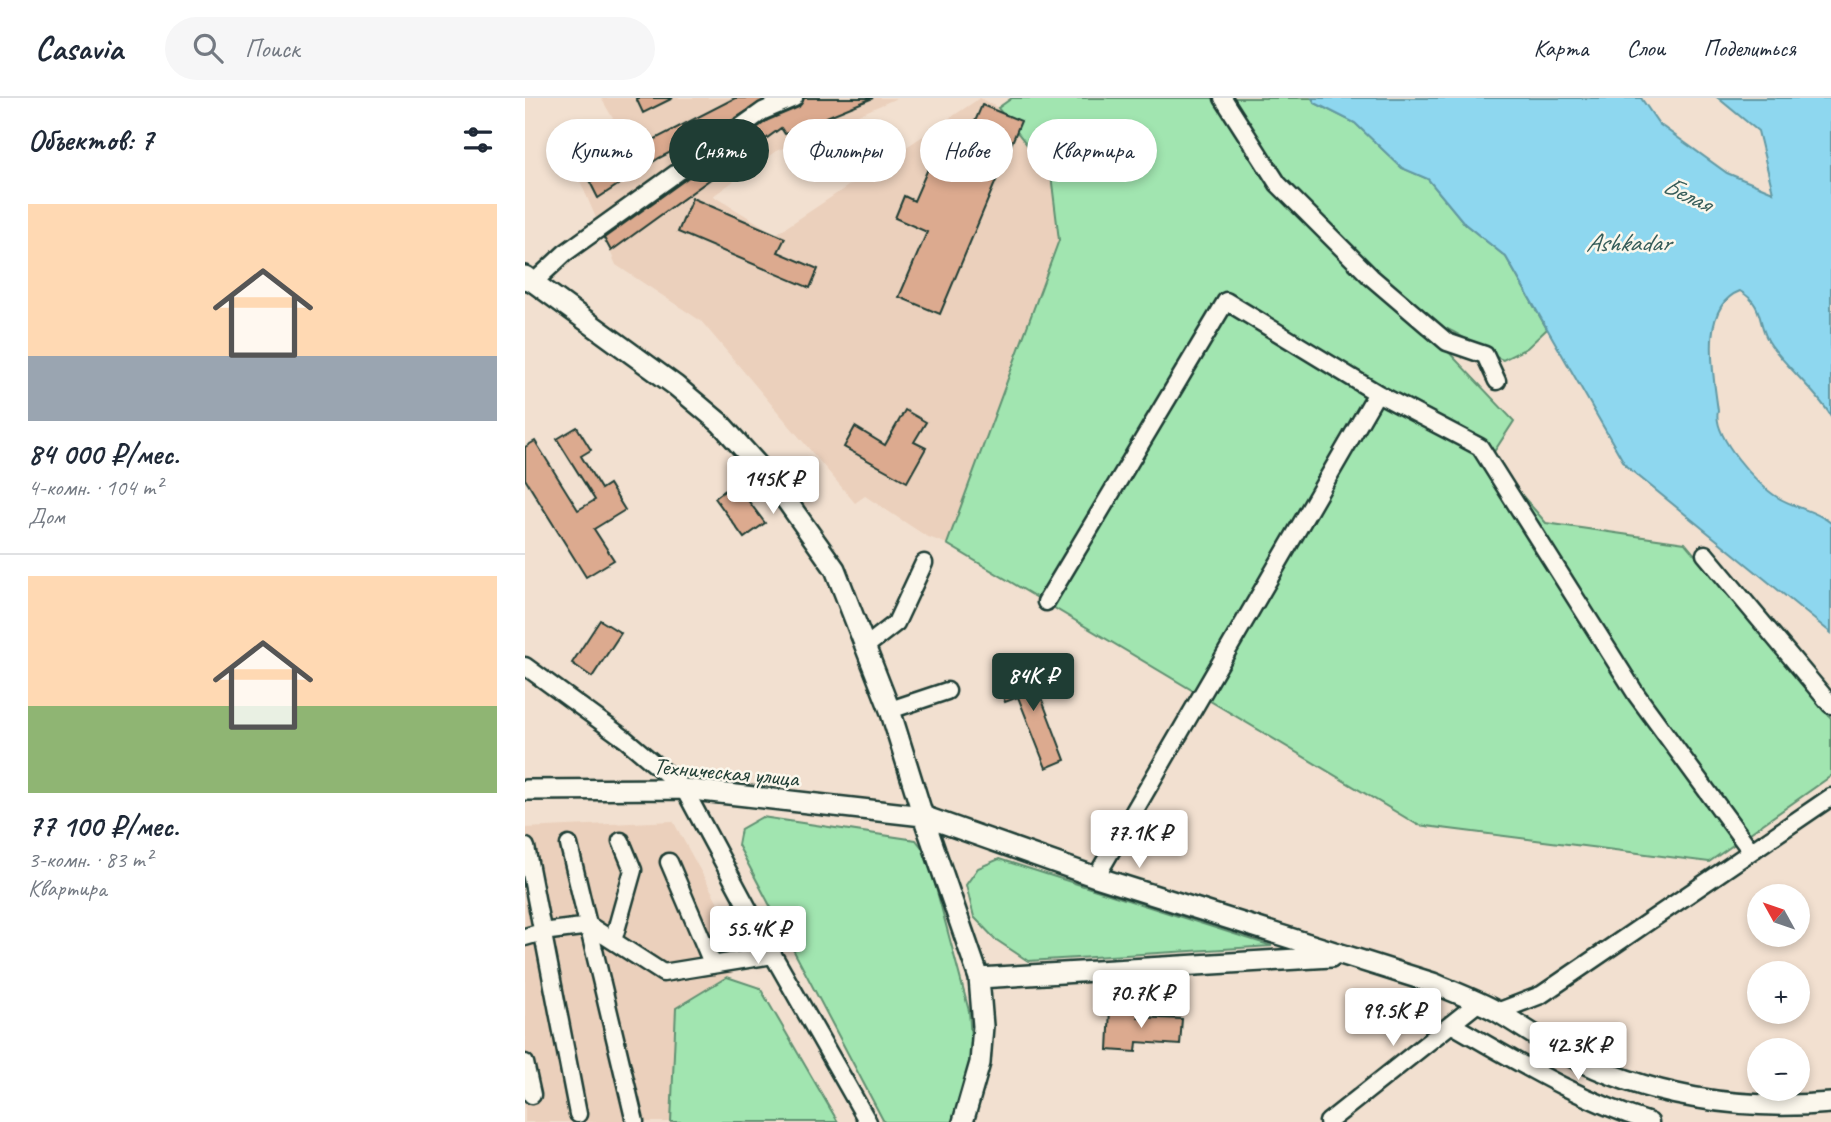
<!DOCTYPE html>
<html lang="ru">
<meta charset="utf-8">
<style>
:root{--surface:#fff;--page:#f6f6f7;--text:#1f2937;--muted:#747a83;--line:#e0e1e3;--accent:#1f3d34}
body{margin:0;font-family:Caveat,sans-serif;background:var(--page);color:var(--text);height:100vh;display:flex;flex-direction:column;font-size:26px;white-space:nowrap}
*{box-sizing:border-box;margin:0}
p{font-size:23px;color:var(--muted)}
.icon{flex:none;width:38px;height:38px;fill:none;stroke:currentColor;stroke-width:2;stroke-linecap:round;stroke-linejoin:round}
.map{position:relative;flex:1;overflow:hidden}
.drawer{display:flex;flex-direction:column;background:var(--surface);width:525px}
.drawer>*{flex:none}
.guide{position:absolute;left:21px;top:21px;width:665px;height:63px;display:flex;gap:14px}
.needle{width:46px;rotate:310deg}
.fabs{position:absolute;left:1222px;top:786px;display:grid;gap:14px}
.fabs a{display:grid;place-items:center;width:63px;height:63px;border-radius:50%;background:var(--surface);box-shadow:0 4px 10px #0003;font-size:35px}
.price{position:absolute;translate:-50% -60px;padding:0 16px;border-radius:7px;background:#fff;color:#222;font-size:23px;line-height:46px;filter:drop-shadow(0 2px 4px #0008)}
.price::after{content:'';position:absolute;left:50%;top:42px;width:21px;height:16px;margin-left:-10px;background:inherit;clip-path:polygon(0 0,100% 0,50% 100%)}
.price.selected{background:var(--accent);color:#fff}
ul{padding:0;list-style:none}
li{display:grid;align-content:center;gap:14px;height:371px;padding:0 28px}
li+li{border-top:2px solid var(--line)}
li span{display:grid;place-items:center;height:217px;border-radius:0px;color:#555}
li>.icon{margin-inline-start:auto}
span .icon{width:126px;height:126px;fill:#fffc;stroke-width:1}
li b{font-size:30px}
h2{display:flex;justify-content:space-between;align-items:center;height:84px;padding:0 28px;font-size:30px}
.tag{padding:0 24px;border-radius:32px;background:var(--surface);box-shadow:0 4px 10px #0003;font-size:24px;line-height:63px}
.tag.selected{background:var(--accent);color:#fff}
header{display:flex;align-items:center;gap:42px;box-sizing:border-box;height:98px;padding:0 35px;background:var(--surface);border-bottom:2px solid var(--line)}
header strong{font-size:33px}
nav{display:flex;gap:38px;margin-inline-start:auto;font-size:24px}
.search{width:490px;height:63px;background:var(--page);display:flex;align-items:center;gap:18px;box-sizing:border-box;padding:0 24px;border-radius:38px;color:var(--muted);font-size:26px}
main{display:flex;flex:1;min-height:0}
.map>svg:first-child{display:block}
</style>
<header>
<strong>Casavia</strong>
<div class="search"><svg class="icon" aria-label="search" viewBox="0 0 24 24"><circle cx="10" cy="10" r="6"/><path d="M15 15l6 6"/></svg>Поиск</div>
<nav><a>Карта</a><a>Слои</a><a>Поделиться</a></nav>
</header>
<main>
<section class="drawer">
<h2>Объектов: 7<svg class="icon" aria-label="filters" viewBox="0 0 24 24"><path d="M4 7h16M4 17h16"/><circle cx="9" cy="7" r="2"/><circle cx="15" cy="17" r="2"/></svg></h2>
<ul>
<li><span style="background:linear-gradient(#ffd9b3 70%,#9aa5b1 0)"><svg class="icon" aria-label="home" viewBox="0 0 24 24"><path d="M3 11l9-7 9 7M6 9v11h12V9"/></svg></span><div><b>84 000 ₽/мес.</b><p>4-комн. · 104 m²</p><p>Дом</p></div></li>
<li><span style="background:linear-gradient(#ffd9b3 60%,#8fb573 0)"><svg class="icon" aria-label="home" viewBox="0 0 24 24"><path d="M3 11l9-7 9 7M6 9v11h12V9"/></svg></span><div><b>77 100 ₽/мес.</b><p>3-комн. · 83 m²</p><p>Квартира</p></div></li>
</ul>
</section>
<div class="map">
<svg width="1306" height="1024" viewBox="0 0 1306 1024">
<rect width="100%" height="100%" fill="#f2e0d0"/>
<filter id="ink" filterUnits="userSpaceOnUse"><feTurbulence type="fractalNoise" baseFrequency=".0143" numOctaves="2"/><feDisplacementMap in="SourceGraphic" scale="14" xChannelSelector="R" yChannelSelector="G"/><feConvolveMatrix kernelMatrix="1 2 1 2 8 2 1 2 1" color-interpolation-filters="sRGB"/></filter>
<g filter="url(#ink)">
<path fill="#ebd0bc" d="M76,0H372L251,53L188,98L251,136L455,0L473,10L526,77L534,143L422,446L401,438L340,398L330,405L176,223L91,167L53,78L103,46Z
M148,723L224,861L202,879L151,910L146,1024H0V730Z"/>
<path fill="#a1e5b0" stroke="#609172" stroke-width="2" d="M487,0H787L790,5L830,25L877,70L903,81L940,126L981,159L1022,231L1002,250L978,262C951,252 926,224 896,225L989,323L965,360L1021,425L1160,445L1306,620V678L1184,764L893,727L422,446L534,142L526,77L473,10Z
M237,719L391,742L402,756L444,913L447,955L434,1007L427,1024H359L213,747L216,731Z
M474,761L747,848L503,863L470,841L449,819L441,787L453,770Z
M202,879L235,890L313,1024H146L151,910Z"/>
<path fill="#8ed7ef" stroke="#6299a4" stroke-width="2" d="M787,0H1116L1134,26L1202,75L1248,94L1233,33L1193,0H1306V318C1289,291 1264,272 1246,247C1231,227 1241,208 1215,193C1173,209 1189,279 1193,313C1187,337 1232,387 1252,399C1269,410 1291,412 1306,425V535L1101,368L981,159L940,126L903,81L877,70L830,25L790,5Z"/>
<path fill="#dcaa8f" stroke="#1f3d34" stroke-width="2" d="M111,0H148L118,15Z
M210,0H242L206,23L134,60L73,100L65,84L126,43Z
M279,0H348L260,36L256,30L86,153L79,140L243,22L274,9Z
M457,7L496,23L415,216L374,199L402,134L370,120L379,98L389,103L405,66L428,75Z
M167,100L260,140L253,154L293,171L285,190L153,134Z
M380,312L401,324L389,344L401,350L382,384L319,349L330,329L360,347Z
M52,329L66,352L56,358L76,391L84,386L100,412L69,431L89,462L61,479L0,381V349L10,343L53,412L70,402L32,341Z
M210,385L240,425L219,440L190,400Z
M75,522L96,535L67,579L47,565Z
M504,568L540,662L521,670L493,599L480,604L471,581Z
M585,910L613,912V919L657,921L655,947L612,944L611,954L583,952Z"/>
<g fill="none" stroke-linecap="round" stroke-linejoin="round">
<g stroke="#1f3d34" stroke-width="21">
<path id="minor" d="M698,0L753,86L846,179L922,244L960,257L972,283
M0,183L9,184L40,155L238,13L269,0
M852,295L955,349L1111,596L1226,753
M1180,456L1306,607
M521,504L701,203L852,295L571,779
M340,549L371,525L399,465
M0,568L100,641L159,691L248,857L343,1024
M365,612L422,593
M44,747L110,1024
M1,749L53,1016
M144,764L188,867
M0,839L17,834L65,828L138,875L248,857
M88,843L108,772L96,743
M972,914L1016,897L1306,699
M926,926C991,963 1054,1002 1125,1024
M0,965L7,997
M803,1024L954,904"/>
</g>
<g stroke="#1f3d34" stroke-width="24">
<path id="major" d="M0,178L151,288L195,325L249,385L310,471L365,612L398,718L454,880L458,928L455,965L438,1024
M0,692L159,691L398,718L571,779L908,885C929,894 951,902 971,913C995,927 1017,943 1040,955C1121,999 1215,1013 1306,1005
M454,880L806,859"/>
</g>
<use href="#minor" stroke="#fbf7ec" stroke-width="16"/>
<use href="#major" stroke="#fbf7ec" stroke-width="19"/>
</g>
</g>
<g text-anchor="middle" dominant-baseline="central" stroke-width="5" stroke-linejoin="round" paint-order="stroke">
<g font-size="24" fill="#1f3d34" stroke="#fbf7ec">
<text transform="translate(201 674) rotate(5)">Техническая улица</text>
</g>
<g font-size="26" font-style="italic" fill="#355c59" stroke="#fbf7ec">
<text transform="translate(1162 96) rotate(25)">Белая</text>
<text x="1103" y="144">Ashkadar</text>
</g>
</g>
</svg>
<div class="fabs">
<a><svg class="needle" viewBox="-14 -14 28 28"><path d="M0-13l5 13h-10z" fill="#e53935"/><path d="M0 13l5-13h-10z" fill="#747a83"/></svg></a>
<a>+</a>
<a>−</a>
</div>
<b class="price" style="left:248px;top:418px">145K ₽</b>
<b class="price selected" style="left:508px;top:615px">84K ₽</b>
<b class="price" style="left:614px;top:772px">77.1K ₽</b>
<b class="price" style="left:233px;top:868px">55.4K ₽</b>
<b class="price" style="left:616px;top:932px">70.7K ₽</b>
<b class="price" style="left:868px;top:950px">99.5K ₽</b>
<b class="price" style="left:1053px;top:984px">42.3K ₽</b>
<div class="guide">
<a class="tag">Купить</a>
<a class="tag selected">Снять</a>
<a class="tag">Фильтры</a>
<a class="tag">Новое</a>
<a class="tag">Квартира</a>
</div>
</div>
</main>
